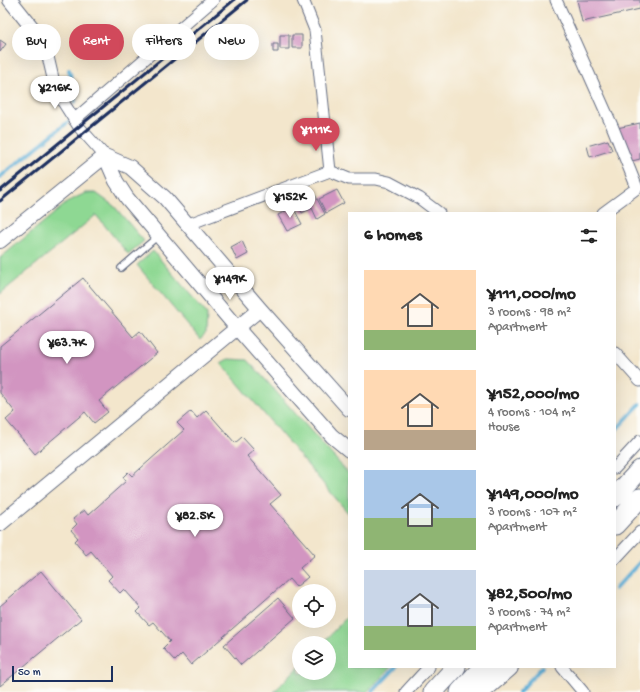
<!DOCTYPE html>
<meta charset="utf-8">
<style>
:root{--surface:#fff;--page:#f2f2f2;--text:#222;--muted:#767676;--accent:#d1495b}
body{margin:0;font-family:"Gochi Hand",sans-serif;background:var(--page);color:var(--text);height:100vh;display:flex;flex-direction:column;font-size:15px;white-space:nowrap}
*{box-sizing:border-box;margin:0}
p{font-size:13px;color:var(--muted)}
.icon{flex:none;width:22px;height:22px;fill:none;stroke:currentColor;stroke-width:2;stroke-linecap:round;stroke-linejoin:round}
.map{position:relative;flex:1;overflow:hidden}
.side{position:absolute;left:348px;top:212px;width:268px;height:456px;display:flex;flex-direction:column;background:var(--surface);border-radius:0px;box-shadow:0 4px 16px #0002}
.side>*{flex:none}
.top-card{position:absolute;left:12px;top:24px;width:276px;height:36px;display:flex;gap:8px}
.tools{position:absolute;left:292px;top:584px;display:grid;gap:8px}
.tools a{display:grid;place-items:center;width:44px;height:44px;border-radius:50%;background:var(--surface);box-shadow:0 4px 16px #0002;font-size:20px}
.scale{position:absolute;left:12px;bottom:10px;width:101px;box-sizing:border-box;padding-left:4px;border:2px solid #1b2f5e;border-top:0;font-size:11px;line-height:14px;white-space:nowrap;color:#1b2f5e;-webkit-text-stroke:3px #fdfcf7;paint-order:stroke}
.price{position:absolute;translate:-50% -34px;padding:0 9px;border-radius:14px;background:#fff;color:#222;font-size:13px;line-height:26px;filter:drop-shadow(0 1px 2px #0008)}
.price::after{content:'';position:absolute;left:50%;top:24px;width:12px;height:9px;margin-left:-6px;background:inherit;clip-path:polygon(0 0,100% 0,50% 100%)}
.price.active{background:var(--accent);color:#fff}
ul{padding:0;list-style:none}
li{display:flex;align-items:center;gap:12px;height:100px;padding:0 16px}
li span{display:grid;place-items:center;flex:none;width:112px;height:80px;border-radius:0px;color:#555}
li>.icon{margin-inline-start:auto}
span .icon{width:48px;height:48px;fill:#fffc;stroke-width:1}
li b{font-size:17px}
h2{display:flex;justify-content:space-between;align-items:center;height:48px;padding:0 16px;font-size:17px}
.pill{padding:0 14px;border-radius:18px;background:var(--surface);box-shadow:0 4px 16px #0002;font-size:14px;line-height:36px}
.pill.active{background:var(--accent);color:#fff}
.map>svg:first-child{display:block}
</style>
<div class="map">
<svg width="640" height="692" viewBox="0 0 640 692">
<rect width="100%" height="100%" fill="#fdfcf7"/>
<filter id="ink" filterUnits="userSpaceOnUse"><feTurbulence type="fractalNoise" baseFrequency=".025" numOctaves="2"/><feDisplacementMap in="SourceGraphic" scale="8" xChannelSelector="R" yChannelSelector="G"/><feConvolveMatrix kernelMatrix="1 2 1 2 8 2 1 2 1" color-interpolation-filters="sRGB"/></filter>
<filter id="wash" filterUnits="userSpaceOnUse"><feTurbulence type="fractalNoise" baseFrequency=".012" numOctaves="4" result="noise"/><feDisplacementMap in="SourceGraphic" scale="16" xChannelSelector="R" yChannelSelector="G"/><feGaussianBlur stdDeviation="0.9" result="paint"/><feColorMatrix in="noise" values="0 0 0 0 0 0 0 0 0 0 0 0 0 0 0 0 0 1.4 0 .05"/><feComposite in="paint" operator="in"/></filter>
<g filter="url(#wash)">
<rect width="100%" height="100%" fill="#f3e6cc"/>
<path fill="#8ed893" stroke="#548478" d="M86,193H96L114,206L144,241L128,254L96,215L0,294V258L68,202L77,197Z
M153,251L207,314L206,334L200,340L137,265Z
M228,359L248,360L349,474V514L221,363Z
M349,615V667H391L367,692H274L299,666V673H329V643H322Z"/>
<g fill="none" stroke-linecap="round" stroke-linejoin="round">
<path stroke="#5badd6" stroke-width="4" d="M69,70L75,92V102
M0,177L68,122
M615,431L640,404
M615,589L640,562
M372,692L396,667
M519,692L542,667"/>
</g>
<g id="blocks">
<path fill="#d295c1" d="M577,0H640V9L582,22Z
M280,35H289V49H280Z
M292,35H302V48H292Z
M0,40L6,44L0,52Z
M273,44H278V52H273Z
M640,123V159L632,161L617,128Z
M608,140L612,150L590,157L587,146Z
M305,187L310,197L299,203L315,195L325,214L317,219L312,208L302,213L295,198L292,199L289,194Z
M337,190L344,203L326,213L319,199Z
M293,207L302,224L287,231L278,215Z
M242,241L248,254L237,260L231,247Z
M83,278L133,337L140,331L157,353L99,401L108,412L94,423L85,412L35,454L6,420L15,412L0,393V346Z
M206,410L235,443L242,437L254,450L247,456L281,495L270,504L315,555L300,568L308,577L296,587L289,579L191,665L182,654L175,661L163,648L170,641L153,622L149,625L137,612L141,608L124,589L120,593L108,580L112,576L91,551L86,555L75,541L78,538L71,530L77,524L73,519L84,510L88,515L126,481L123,477L128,472L132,476L184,430L177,423L191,411L197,418Z
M41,571L81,619L0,686V606Z
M278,598L295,618L241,665L224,645Z"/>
</g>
</g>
<g filter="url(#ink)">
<use href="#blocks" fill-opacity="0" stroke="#676f84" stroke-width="1"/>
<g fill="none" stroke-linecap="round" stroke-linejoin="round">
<g stroke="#676f84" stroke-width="8">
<path id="service" d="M121,268L158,236"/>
</g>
<g stroke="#676f84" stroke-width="13">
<path id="minor" d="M303,0L315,30L330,171L349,179H376L389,182L419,198L439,213
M556,0L613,128L637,188L603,213
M45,44L56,91L79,127L105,156
M74,120L213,0
M189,224L330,171
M615,353L640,381
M615,468L640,441
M615,559L640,532
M562,667L583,692
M406,692L429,667"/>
</g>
<g stroke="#676f84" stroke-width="16">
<path id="tertiary" d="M10,0L45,44
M105,156L116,181L127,198L237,328L332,436L349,450
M105,156L130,167L165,198L260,309L349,409
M0,241L105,156
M0,524L260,309"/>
</g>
<g stroke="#676f84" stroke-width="21">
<path id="trunk" d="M615,497L640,470
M615,525L640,498
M433,692L456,667
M460,692L483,667"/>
</g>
<g stroke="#676f84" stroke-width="22">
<path id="motorway" d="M479,692L508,667"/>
</g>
<use href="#service" stroke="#fff" stroke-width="5.5"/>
<use href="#minor" stroke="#fff" stroke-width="11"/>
<use href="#tertiary" stroke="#fff" stroke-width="14"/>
<use href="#trunk" stroke="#fff" stroke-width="19"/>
<use href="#motorway" stroke="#fff" stroke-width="20"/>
<path stroke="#1b2f5e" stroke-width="3" d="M0,191L234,0
M0,201L247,0"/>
</g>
</g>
</svg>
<div class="tools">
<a><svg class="icon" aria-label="locate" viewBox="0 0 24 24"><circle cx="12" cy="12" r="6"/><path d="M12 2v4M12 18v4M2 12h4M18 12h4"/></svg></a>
<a><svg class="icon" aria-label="layers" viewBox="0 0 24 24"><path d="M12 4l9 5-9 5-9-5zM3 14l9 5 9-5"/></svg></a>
</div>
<div class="scale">50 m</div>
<b class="price" style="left:55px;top:110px">¥216K</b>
<b class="price active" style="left:316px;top:152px">¥111K</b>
<b class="price" style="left:290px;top:219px">¥152K</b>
<b class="price" style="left:230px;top:301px">¥149K</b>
<b class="price" style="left:67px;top:365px">¥63.7K</b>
<b class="price" style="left:195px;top:538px">¥82.5K</b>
<div class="top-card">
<a class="pill">Buy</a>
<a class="pill active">Rent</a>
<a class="pill">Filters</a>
<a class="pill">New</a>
</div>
<section class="side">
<h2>6 homes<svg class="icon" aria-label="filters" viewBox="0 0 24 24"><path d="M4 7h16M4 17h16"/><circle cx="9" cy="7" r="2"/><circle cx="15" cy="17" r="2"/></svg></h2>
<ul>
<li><span style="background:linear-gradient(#ffd9b3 75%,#8fb573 0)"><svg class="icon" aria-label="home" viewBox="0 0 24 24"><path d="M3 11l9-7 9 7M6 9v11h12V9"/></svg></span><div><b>¥111,000/mo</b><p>3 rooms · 98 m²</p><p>Apartment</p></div></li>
<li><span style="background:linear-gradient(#ffd9b3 75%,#b9a48a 0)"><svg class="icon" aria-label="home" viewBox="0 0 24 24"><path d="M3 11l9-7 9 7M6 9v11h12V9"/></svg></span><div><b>¥152,000/mo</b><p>4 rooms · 104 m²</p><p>House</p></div></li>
<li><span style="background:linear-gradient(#a9c7e8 60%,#8fb573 0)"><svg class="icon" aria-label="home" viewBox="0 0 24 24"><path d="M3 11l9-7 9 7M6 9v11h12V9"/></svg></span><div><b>¥149,000/mo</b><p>3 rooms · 107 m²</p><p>Apartment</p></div></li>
<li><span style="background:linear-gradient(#c9d6e8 70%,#8fb573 0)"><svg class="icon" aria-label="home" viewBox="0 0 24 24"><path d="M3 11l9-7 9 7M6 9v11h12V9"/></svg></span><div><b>¥82,500/mo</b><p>3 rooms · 74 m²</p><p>Apartment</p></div></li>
</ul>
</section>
</div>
